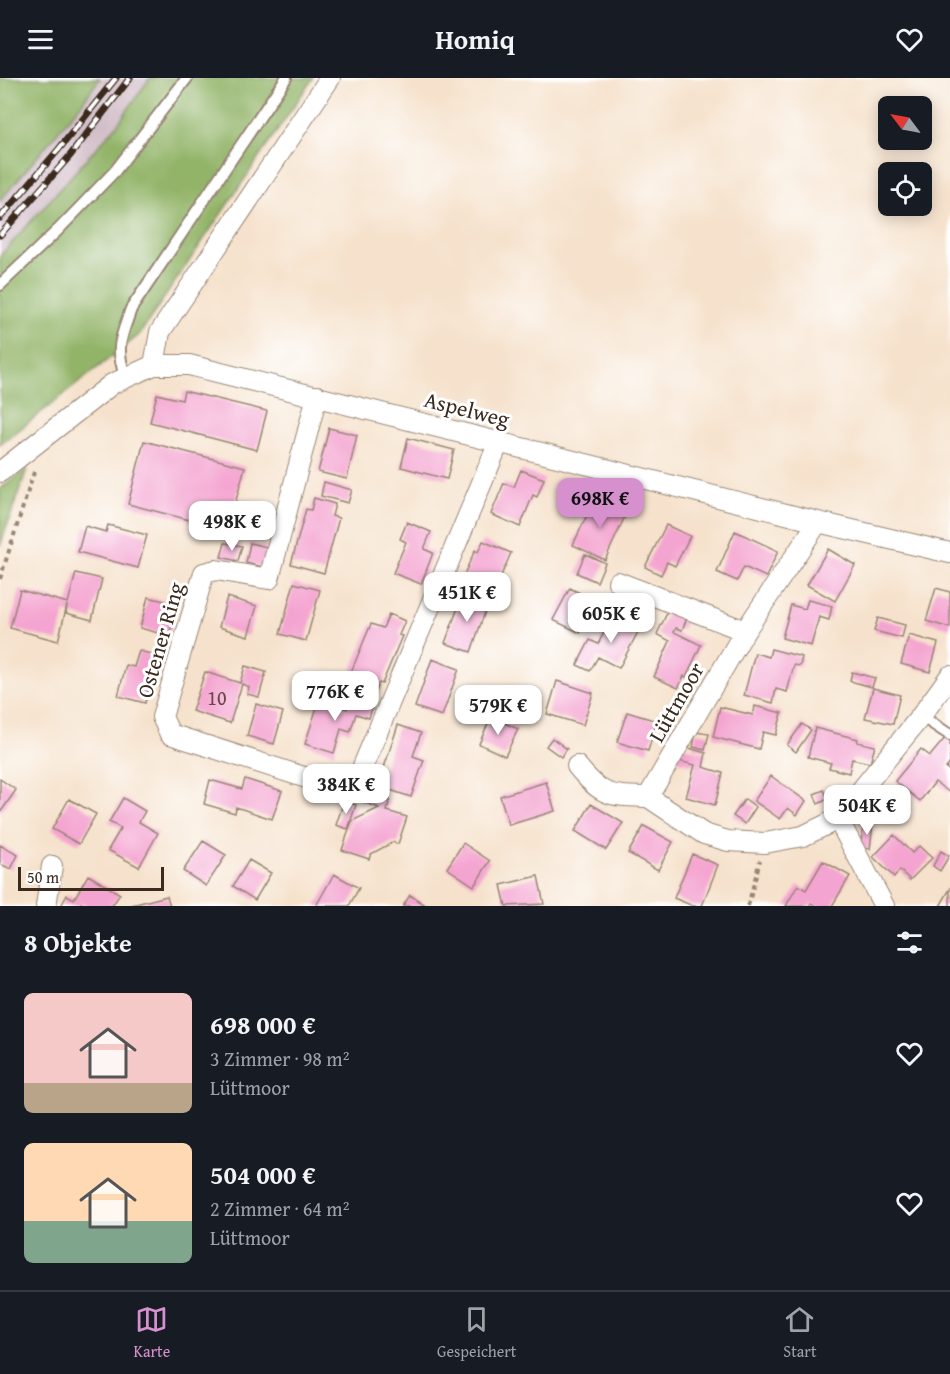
<!DOCTYPE html>
<html lang="de">
<meta charset="utf-8">
<style>
:root{--surface:#171b24;--page:#20242c;--text:#f1f3f6;--muted:#9ea1a6;--line:#363941;--accent:#d690ce}
body{margin:0;font-family:"Gentium Book Plus",serif;background:var(--page);color:var(--text);height:100vh;display:flex;flex-direction:column;font-size:22px;white-space:nowrap}
*{box-sizing:border-box;margin:0}
p{font-size:20px;color:var(--muted)}
.icon{flex:none;width:33px;height:33px;fill:none;stroke:currentColor;stroke-width:2;stroke-linecap:round;stroke-linejoin:round}
.map{position:relative;height:828px;overflow:hidden}
.panel{display:flex;flex-direction:column;background:var(--surface);flex:1}
.panel>*{flex:none}
.needle{width:39px;rotate:302deg}
.fabs{position:absolute;left:878px;top:18px;display:grid;gap:12px}
.fabs a{display:grid;place-items:center;width:54px;height:54px;border-radius:9px;background:var(--surface);box-shadow:0 3px 15px #0003;font-size:30px}
.scale{position:absolute;left:18px;bottom:15px;width:146px;box-sizing:border-box;padding-left:6px;border:3px solid #3b2a1e;border-top:0;font-size:16px;line-height:21px;white-space:nowrap;color:#3b2a1e;-webkit-text-stroke:4px #fff;paint-order:stroke}
.price{position:absolute;translate:-50% -51px;padding:0 14px;border-radius:12px;background:#fff;color:#222;font-size:20px;line-height:39px;filter:drop-shadow(0 2px 3px #0008)}
.price::after{content:'';position:absolute;left:50%;top:36px;width:18px;height:14px;margin-left:-9px;background:inherit;clip-path:polygon(0 0,100% 0,50% 100%)}
.price.current{background:var(--accent);color:#111}
ul{padding:0;list-style:none}
li{display:flex;align-items:center;gap:18px;height:150px;padding:0 24px}
li span{display:grid;place-items:center;flex:none;width:168px;height:120px;border-radius:9px;color:#555}
li>.icon{margin-inline-start:auto}
span .icon{width:72px;height:72px;fill:#fffc;stroke-width:1}
li b{font-size:26px}
h2{display:flex;justify-content:space-between;align-items:center;height:72px;padding:0 24px;font-size:26px}
header{display:flex;justify-content:space-between;align-items:center;height:78px;padding:0 24px;background:var(--surface);font-size:27px;font-weight:800}
.dock{display:flex;justify-content:space-around;align-items:center;height:84px;border-top:2px solid var(--line);background:var(--surface);font-size:16px;color:var(--muted)}
.dock a{display:grid;justify-items:center;gap:3px}
.dock .current{color:var(--accent)}
.map>svg:first-child{display:block}
</style>
<header><svg class="icon" aria-label="menu" viewBox="0 0 24 24"><path d="M4 6h16M4 12h16M4 18h16"/></svg>Homiq<svg class="icon" aria-label="heart" viewBox="0 0 24 24"><path d="M12 20l-8-8c-3-5 5-10 8-4 3-6 11-1 8 4z"/></svg></header>
<div class="map">
<svg width="950" height="828" viewBox="0 0 950 828">
<rect width="100%" height="100%" fill="#fff"/>
<filter id="ink" filterUnits="userSpaceOnUse"><feTurbulence type="fractalNoise" baseFrequency=".0167" numOctaves="2"/><feDisplacementMap in="SourceGraphic" scale="12" xChannelSelector="R" yChannelSelector="G"/><feConvolveMatrix kernelMatrix="1 2 1 2 8 2 1 2 1" color-interpolation-filters="sRGB"/></filter>
<filter id="wash" filterUnits="userSpaceOnUse"><feTurbulence type="fractalNoise" baseFrequency=".008" numOctaves="4" result="noise"/><feDisplacementMap in="SourceGraphic" scale="24" xChannelSelector="R" yChannelSelector="G"/><feGaussianBlur stdDeviation="1.35" result="paint"/><feColorMatrix in="noise" values="0 0 0 0 0 0 0 0 0 0 0 0 0 0 0 0 0 1.4 0 .05"/><feComposite in="paint" operator="in"/></filter>
<g filter="url(#wash)">
<rect width="100%" height="100%" fill="#f6e2cc"/>
<path fill="#d2bdc7" d="M100,0H150L117,47L0,178V123L82,25Z"/>
<path fill="#92b468" stroke="#666f43" stroke-width="1.5" d="M0,0H100L82,25L0,123Z
M150,0H313L139,257L0,367V178L117,47Z
M27,391L0,468V411Z"/>
<g id="blocks">
<path fill="#f4a4d0" d="M184,313L267,333L257,372L150,344L157,316L182,322Z
M329,350L357,357L347,401L318,394Z
M408,360L454,372L447,401L401,389Z
M144,363L245,389L228,452L128,426Z
M521,392L544,401L537,419L533,417L520,449L491,436L504,405L514,409Z
M324,404L352,412L348,425L321,418Z
M314,420L335,426L332,438L339,440L324,495L291,486L306,431L311,432Z
M595,420L627,434L605,482L573,467Z
M407,444L431,454L424,471L433,475L421,506L393,495L406,464L400,461Z
M108,447L147,457L138,490L78,474L85,448L106,454Z
M666,447L690,458L675,488L667,484L661,497L645,489Z
M735,453L778,473L766,499L744,489L737,503L717,494Z
M483,463L511,475L493,516L461,503L475,472L478,474Z
M225,465L242,468L238,483L221,479Z
M250,465L267,469L263,489L246,485Z
M828,471L855,487L835,523L807,507Z
M585,476L605,485L597,504L577,495Z
M76,495L102,501L92,542L66,535L67,527L58,563L10,550L20,512L68,525Z
M294,505L320,512L306,563L280,556Z
M570,510L597,524L580,555L553,542Z
M936,510L950,514V550L926,543Z
M463,516L488,525L471,574L445,565Z
M148,519L177,526L169,558L140,550Z
M227,519L257,528L248,558L219,549Z
M808,522L832,528L829,542L819,539L811,568L782,560L791,527L805,531Z
M669,531L687,540L682,552L676,550L674,554L701,567L686,599L684,598L678,610L654,599L670,563L657,556Z
M389,536L405,543L399,557L402,558L382,606L379,605L373,619L357,613L363,599L351,594L371,546L383,550Z
M613,537L640,550L619,590L598,579L590,593L577,587L590,562L598,566Z
M878,540L905,547L902,560L874,553Z
M909,557L938,565L930,594L901,586Z
M771,571L802,579L800,588L794,587L787,614L776,611L773,625L744,617L755,575L769,579Z
M139,573L163,579L159,595L153,593L145,625L118,618L126,587L134,589Z
M432,581L459,591L442,638L415,629Z
M245,588L266,594L259,619L247,616L249,609L242,606L230,645L192,633L205,594L240,605Z
M852,594L875,600L872,609L850,603Z
M557,603L593,615L583,647L547,636Z
M873,610L900,617L893,646L865,640Z
M351,618L374,625L369,640L356,636L350,654L341,651L334,675L305,666L319,623L347,631Z
M256,626L283,634L274,666L247,658Z
M755,628L782,635L776,657L763,654L759,671L713,659L720,629L753,637Z
M627,634L657,643L648,673L617,664Z
M491,639L518,651L505,678L479,666Z
M802,646L811,652L796,674L787,667Z
M398,647L421,655L413,678L424,682L411,719L378,708Z
M815,650L858,661L857,664L875,668L870,685L852,681L849,695L829,690L831,685L808,679Z
M696,654L709,656L705,672L693,669Z
M552,660L567,671L561,679L546,668Z
M945,660L950,664V685L946,690L950,693V712L949,714L935,704L920,723L895,703L921,671L930,678Z
M682,668L706,675L703,689L723,695L715,727L686,719L695,687L678,683Z
M771,698L806,723L797,737L788,730L780,741L754,723Z
M0,701L16,712L0,735Z
M245,701L282,713L272,741L236,729L235,735L204,726L210,702L242,711Z
M546,704L555,733L509,747L500,718Z
M824,712L828,721L818,726L814,716Z
M367,713L390,721L387,733L407,739L398,766L393,764L371,776L369,781L342,772L352,743L379,730L363,724Z
M123,720L145,733L139,744L158,755L139,789L108,772L121,750L109,744Z
M69,721L96,736L79,766L52,751Z
M745,721L756,729L745,746L733,738Z
M344,723L356,727L348,751L336,747Z
M591,726L623,745L606,772L575,753Z
M864,745L873,746L870,771L860,769Z
M644,748L673,764L658,792L628,775Z
M894,757L912,775L919,768L932,780L910,802L900,792L894,799L873,779Z
M203,763L226,777L206,808L183,793Z
M463,765L490,783L474,808L447,790Z
M0,767L18,777L11,791L0,786Z
M941,773L949,778L940,793L933,788Z
M692,776L718,787L702,828H693L674,820Z
M249,782L271,795L255,822L233,808Z
M823,783L850,798L832,828H816L811,825L810,828H786L798,807L806,812Z
M334,796L359,810L349,828H316Z
M88,797L120,816L112,828H86L81,825L80,828H61L67,817L74,821Z
M538,798L544,826L506,828L501,807Z
M950,811V828H940Z
M410,817L427,828H403Z
M167,818L170,828H133L132,827Z"/>
</g>
</g>
<g filter="url(#ink)">
<use href="#blocks" fill-opacity="0" stroke="#988675" stroke-width="1.5"/>
<g fill="none" stroke-linecap="round" stroke-linejoin="round">
<g stroke="#988675" stroke-width="14">
<path id="lane" d="M0,207L58,152L115,93L187,0
M125,298C115,268 121,260 131,231L286,0
M921,638L950,657"/>
</g>
<g stroke="#988675" stroke-width="22">
<path id="street" d="M154,287L160,254L330,0
M317,318L269,501L216,492L204,495L162,639L170,656L341,711L358,700L499,364
M0,394L112,306L154,287H189L818,444L950,475
M818,444L745,553L648,719L704,756L728,763L765,765L803,758L838,741L921,638L950,598
M618,504L745,553
M577,688C602,719 610,718 648,719
M838,741L884,828
M46,828L52,788"/>
</g>
<path stroke="#988675" stroke-width="4" stroke-dasharray="4.5 4.5" stroke-linecap="butt" d="M0,501L35,391
M748,828L760,782"/>
<use href="#lane" stroke="#fff" stroke-width="10"/>
<use href="#street" stroke="#fff" stroke-width="20"/>
<g stroke="#3b2a1e" stroke-width="7">
<path id="rail" d="M0,140L59,71L116,0
M0,157L69,79L130,0"/>
</g>
<use href="#rail" stroke="#fff" stroke-width="4.5" stroke-dasharray="14" stroke-linecap="butt"/>
</g>
</g>
<g text-anchor="middle" dominant-baseline="central" stroke-width="6" stroke-linejoin="round" paint-order="stroke">
<g font-size="20" fill="#69484a">
<text x="217" y="619">10</text>
</g>
<g font-size="22" fill="#3b2a1e" stroke="#fff">
<text transform="translate(467 331) rotate(14)">Aspelweg</text>
<text transform="translate(160 562) rotate(-74)">Ostener Ring</text>
<text transform="translate(676 624) rotate(-60)">Lüttmoor</text>
</g>
</g>
</svg>
<div class="fabs">
<a><svg class="needle" viewBox="-14 -14 28 28"><path d="M0-13l5 13h-10z" fill="#e53935"/><path d="M0 13l5-13h-10z" fill="#9ea1a6"/></svg></a>
<a><svg class="icon" aria-label="locate" viewBox="0 0 24 24"><circle cx="12" cy="12" r="6"/><path d="M12 2v4M12 18v4M2 12h4M18 12h4"/></svg></a>
</div>
<div class="scale">50 m</div>
<b class="price current" style="left:600px;top:451px">698K €</b>
<b class="price" style="left:232px;top:474px">498K €</b>
<b class="price" style="left:467px;top:545px">451K €</b>
<b class="price" style="left:611px;top:566px">605K €</b>
<b class="price" style="left:335px;top:644px">776K €</b>
<b class="price" style="left:498px;top:658px">579K €</b>
<b class="price" style="left:346px;top:737px">384K €</b>
<b class="price" style="left:867px;top:758px">504K €</b>
</div>
<section class="panel">
<h2>8 Objekte<svg class="icon" aria-label="filters" viewBox="0 0 24 24"><path d="M4 7h16M4 17h16"/><circle cx="9" cy="7" r="2"/><circle cx="15" cy="17" r="2"/></svg></h2>
<ul>
<li><span style="background:linear-gradient(#f6c9c9 75%,#b9a48a 0)"><svg class="icon" aria-label="home" viewBox="0 0 24 24"><path d="M3 11l9-7 9 7M6 9v11h12V9"/></svg></span><div><b>698 000 €</b><p>3 Zimmer · 98 m²</p><p>Lüttmoor</p></div><svg class="icon" aria-label="heart" viewBox="0 0 24 24"><path d="M12 20l-8-8c-3-5 5-10 8-4 3-6 11-1 8 4z"/></svg></li>
<li><span style="background:linear-gradient(#ffd9b3 65%,#7fa58c 0)"><svg class="icon" aria-label="home" viewBox="0 0 24 24"><path d="M3 11l9-7 9 7M6 9v11h12V9"/></svg></span><div><b>504 000 €</b><p>2 Zimmer · 64 m²</p><p>Lüttmoor</p></div><svg class="icon" aria-label="heart" viewBox="0 0 24 24"><path d="M12 20l-8-8c-3-5 5-10 8-4 3-6 11-1 8 4z"/></svg></li>
</ul>
</section>
<nav class="dock">
<a class="current"><svg class="icon" aria-label="map" viewBox="0 0 24 24"><path d="M3 6l6-2 6 2 6-2v14l-6 2-6-2-6 2zM9 4v14M15 6v14"/></svg>Karte</a>
<a><svg class="icon" aria-label="saved" viewBox="0 0 24 24"><path d="M7 4h10v16l-5-4-5 4z"/></svg>Gespeichert</a>
<a><svg class="icon" aria-label="home" viewBox="0 0 24 24"><path d="M3 11l9-7 9 7M6 9v11h12V9"/></svg>Start</a>
</nav>
